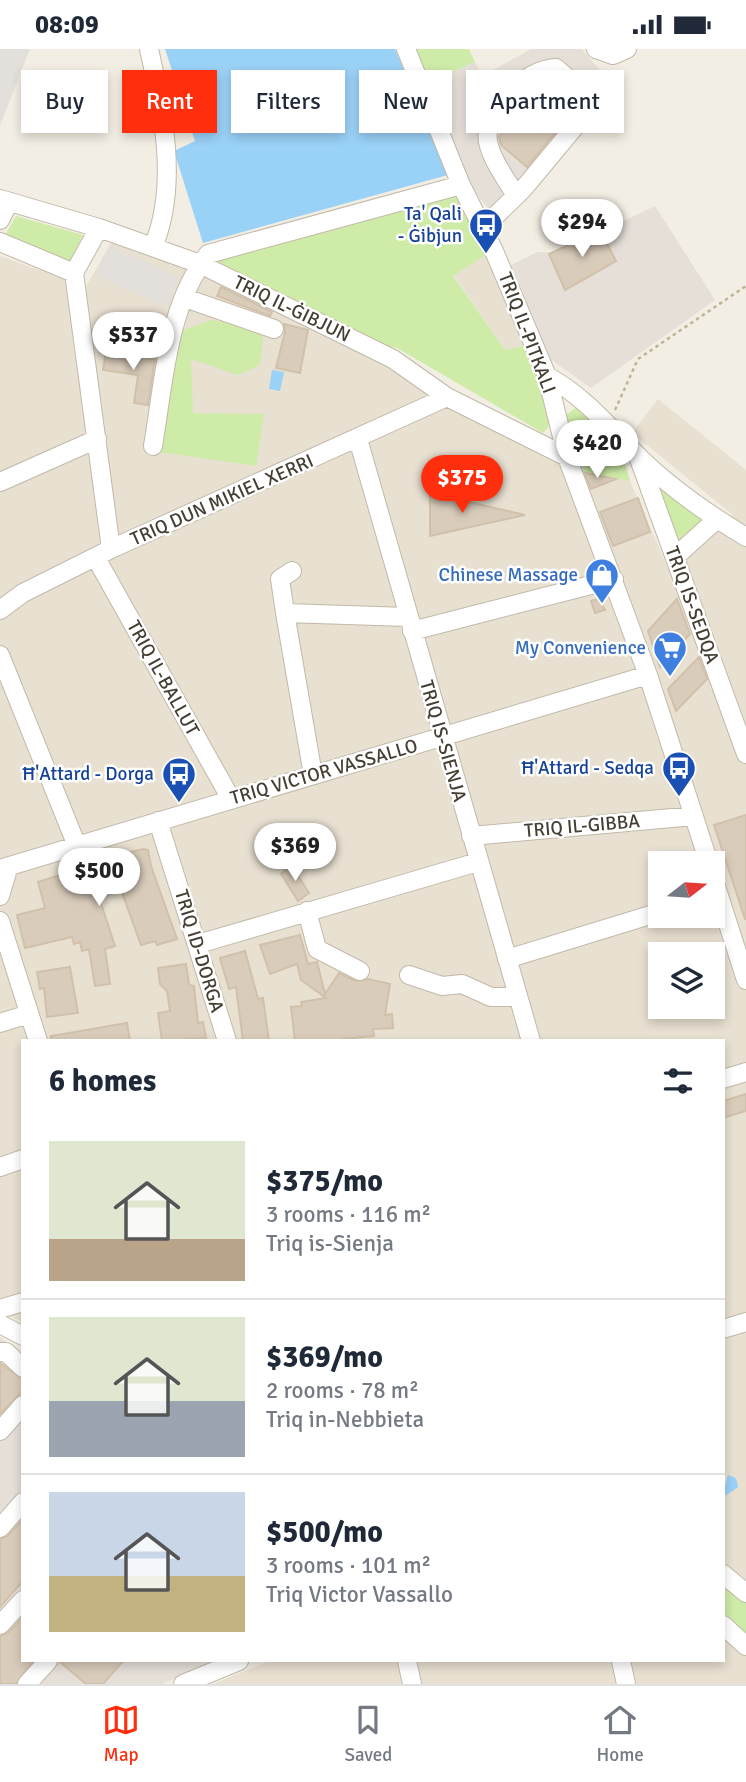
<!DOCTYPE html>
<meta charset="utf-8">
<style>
:root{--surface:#fff;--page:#f6f6f7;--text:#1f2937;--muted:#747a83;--line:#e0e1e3;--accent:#ff2f0e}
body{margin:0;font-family:Signika,sans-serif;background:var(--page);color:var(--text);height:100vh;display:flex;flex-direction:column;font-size:26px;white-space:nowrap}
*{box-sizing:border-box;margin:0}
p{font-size:23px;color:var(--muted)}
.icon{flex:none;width:38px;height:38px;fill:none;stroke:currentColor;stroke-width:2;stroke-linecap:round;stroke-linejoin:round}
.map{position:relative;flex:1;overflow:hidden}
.drawer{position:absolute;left:21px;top:990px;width:704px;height:623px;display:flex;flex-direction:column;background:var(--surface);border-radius:0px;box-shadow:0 4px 10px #0003}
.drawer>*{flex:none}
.hud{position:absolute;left:21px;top:21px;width:705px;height:63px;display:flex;gap:14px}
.needle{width:46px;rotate:73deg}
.buttons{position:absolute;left:648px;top:802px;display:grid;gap:14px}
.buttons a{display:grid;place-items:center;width:77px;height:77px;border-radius:0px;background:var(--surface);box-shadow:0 4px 10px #0003;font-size:35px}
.price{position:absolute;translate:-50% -60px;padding:0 16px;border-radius:24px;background:#fff;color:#222;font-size:23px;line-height:46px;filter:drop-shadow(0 2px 4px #0008)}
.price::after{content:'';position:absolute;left:50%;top:42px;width:21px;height:16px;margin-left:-10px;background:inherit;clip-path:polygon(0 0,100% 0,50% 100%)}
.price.active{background:var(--accent);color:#fff}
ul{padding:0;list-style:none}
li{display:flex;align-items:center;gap:21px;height:175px;padding:0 28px}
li+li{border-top:2px solid var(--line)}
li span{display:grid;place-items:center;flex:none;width:196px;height:140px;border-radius:0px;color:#555}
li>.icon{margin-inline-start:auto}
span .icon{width:84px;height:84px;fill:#fffc;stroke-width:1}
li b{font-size:30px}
h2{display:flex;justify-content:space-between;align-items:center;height:84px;padding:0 28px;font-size:30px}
.tag{padding:0 24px;border-radius:0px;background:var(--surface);box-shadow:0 4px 10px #0003;font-size:24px;line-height:63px}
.tag.active{background:var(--accent);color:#fff}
.status{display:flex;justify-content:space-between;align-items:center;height:49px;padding:0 35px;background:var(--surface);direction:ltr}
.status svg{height:19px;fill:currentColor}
.tab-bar{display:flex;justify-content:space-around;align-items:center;height:98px;border-top:2px solid var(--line);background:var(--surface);font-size:19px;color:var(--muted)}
.tab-bar a{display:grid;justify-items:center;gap:4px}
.tab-bar .active{color:var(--accent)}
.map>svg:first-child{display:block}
</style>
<div class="status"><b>08:09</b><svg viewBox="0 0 49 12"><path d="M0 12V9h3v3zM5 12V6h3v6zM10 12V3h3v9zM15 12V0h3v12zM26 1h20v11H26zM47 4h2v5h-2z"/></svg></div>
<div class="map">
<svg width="746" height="1635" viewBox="0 0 746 1635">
<rect width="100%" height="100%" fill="#f3eee3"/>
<path fill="#e8e0d1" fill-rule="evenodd" d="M113,190L283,260L386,313L448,357L558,415L630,432L670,524L733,466L632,384L658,350L746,421V1635H213L269,1612H723V992H23V1273L0,1263V207L86,238ZM660,814H712V866H660ZM660,905H712V957H660Z
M486,206L527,296L505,301L453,226Z"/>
<path fill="#e5dfd8" d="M531,0H582L612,35L500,173L472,140L429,33L475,13L482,27Z
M655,157L715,251L591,339L550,310L507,218L537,203L556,204Z
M0,1288L23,1307V1612H218L162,1635H0Z"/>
<path fill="#ceeba8" d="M413,0H469L475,13L429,33Z
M457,146L486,206L453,227L505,301L527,296L552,374L543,384L397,299L383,296L212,210Z
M16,167L83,186L70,212L4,188Z
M212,271L264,280L260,316L238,326L191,310L193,364L264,365L256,417L159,403L178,283Z
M578,357L620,398L630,432L584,423L566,366Z
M659,433L707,472L678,496Z
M723,1534L746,1553V1584L723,1565Z"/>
<path fill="#e3e0dc" d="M0,0H30L0,76Z
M109,197L179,228L167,258L96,227Z"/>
<path fill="#9ad1f6" d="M165,0H395L448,126L203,194L174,102L195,92Z
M272,321L284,323L280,342L269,340Z
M728,1426L736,1429L738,1438L725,1447L723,1444Z"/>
<path fill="#d9ccbb" stroke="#d1c1aa" stroke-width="2" d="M553,31L577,52L576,58L527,118L501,96L499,88L540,35Z
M600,181L616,212L565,241L549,205Z
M221,238L272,263L270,267L217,247Z
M284,275L308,281L300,324L276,319L285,283Z
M106,302L155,310L148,356L134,354L138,326L103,321Z
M585,424L616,430L591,440Z
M430,444L525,466L430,487Z
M638,449L650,483L613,497L600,463Z
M599,550L605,561L595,564L591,552Z
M677,550L690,585L660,618L648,582Z
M699,608L707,630L676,662L668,640Z
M746,766V870H745L714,776Z
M143,800L148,801L151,817L177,890L157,896L155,892L141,896L116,827L94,833L115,897L105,900L110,935L95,937L89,900L82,902L80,893L74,895L72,888L25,899L17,866L45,859L38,833L70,823L69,820L83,815Z
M291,816L309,844L298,852L281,825Z
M300,886L308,915L317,913L325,945L339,924L355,932L368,930L390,935L385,966L392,965L393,979L373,980L374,987L342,990L343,992H295L291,958L302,957L301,953L326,949L301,931L297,915L270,925L260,896Z
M245,902L258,950L263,949L269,992H243L236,938L229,940L220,909Z
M186,915L189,936L194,937L198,974L203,973L206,989L162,992L158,964L170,962L167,942L160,935L158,919Z
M70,918L78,964L47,968L44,939L40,940L37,923Z
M127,974L130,992H51V987Z
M746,1045V1062L723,1069V1052Z
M0,1314L23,1330V1342L0,1365Z
M23,1470V1532L0,1558V1490L8,1487Z
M23,1568V1612H33L16,1635H0V1587L8,1584Z
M59,1612H123L103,1635H86Z"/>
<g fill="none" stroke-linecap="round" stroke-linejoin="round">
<g stroke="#c2b9a8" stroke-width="20">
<path id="minor" d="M149,0C163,63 179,136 153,198
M406,0L461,136L494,202L547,327L567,408L648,626L709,814
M596,0L613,6L627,0
M0,150L99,179L200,215L393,310L447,348L567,408
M0,171L9,153
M99,179L74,224L111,500
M482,180L523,140L529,133L587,63L589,51L586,45L556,19C525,20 483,60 488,93C492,112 507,131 516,147
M0,193L74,224
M185,249L274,280
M547,327C584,347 608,377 637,406C668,437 708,465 746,488
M358,390L531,992
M153,397C164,333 167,258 208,205L461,136
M638,407L746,705
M0,433L97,390
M675,508L717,470
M96,509L231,750
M0,561L23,544L111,500L447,348
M285,564L280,530L292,522
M412,582L614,530
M0,606L77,797
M313,726L285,564L408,568
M158,772L227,992
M471,787L694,767
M0,820L648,626
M712,825L746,931
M0,847L9,817
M307,862L317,900L360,922
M0,872L38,992
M198,895L478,813
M507,910L660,863
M409,926L442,937L462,935L491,948H518
M0,974L29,965
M723,1030L746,1023
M0,1118L23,1110
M0,1260L23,1253
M0,1275L23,1287
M723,1280L746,1273
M0,1303H6L23,1319
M0,1382L23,1356
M0,1479L23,1453
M723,1525L746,1544
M0,1576L23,1551
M723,1576L746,1597
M407,1612L412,1635
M621,1612L626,1635
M27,1635L48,1612
M183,1635L239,1612"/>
</g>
<path stroke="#c2b295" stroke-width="2.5" stroke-dasharray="3.5 3.5" stroke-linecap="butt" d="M615,361L638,310L746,237"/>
<use href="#minor" stroke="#fff" stroke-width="18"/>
</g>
<defs>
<g id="bus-pin" transform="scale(1.75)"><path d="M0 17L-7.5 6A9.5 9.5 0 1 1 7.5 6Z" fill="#1a4fb4" stroke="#fff"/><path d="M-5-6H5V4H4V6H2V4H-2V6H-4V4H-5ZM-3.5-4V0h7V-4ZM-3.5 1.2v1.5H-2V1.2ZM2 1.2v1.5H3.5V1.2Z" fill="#fff"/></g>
<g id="shop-pin" transform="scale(1.75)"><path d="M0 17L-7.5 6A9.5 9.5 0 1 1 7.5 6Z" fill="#3f7fe0" stroke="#fff"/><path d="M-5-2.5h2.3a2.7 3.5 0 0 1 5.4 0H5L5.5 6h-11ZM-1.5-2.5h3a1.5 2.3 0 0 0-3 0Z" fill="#fff"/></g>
<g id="supermarket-pin" transform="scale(1.75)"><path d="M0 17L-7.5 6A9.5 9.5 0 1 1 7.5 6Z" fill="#3f7fe0" stroke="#fff"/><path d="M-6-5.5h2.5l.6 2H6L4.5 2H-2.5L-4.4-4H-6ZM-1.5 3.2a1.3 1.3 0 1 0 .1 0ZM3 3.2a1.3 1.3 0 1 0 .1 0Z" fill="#fff"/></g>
</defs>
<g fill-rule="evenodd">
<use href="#bus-pin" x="486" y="176"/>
<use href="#shop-pin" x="602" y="526"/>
<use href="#supermarket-pin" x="670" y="599"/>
<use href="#bus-pin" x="679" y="719"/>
<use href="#bus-pin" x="179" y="725"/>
</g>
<g text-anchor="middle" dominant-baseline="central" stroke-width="5" stroke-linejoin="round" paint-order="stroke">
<g font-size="19" fill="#164399" stroke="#fff" text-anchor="end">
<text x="462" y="165">Ta' Qali<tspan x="462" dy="22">- Ġibjun</tspan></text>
<text x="654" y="719">Ħ'Attard - Sedqa</text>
<text x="154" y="725">Ħ'Attard - Dorga</text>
</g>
<g font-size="19" fill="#453e33" stroke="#fff">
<text transform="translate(292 260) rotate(26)">TRIQ IL-ĠIBJUN</text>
<text transform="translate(527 284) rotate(69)">TRIQ IL-PITKALI</text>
<text transform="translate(222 451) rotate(-24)">TRIQ DUN MIKIEL XERRI</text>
<text transform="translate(692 556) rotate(70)">TRIQ IS-SEDQA</text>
<text transform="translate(163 629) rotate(61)">TRIQ IL-BALLUT</text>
<text transform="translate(443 692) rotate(74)">TRIQ IS-SIENJA</text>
<text transform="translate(324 723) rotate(-16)">TRIQ VICTOR VASSALLO</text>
<text transform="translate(582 777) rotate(-5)">TRIQ IL-GIBBA</text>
<text transform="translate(199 902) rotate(73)">TRIQ ID-DORGA</text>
</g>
<g font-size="19" fill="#366cbe" stroke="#fff" text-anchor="end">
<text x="578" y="526">Chinese Massage</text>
<text x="646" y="599">My Convenience</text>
</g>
</g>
</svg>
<div class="buttons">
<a><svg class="needle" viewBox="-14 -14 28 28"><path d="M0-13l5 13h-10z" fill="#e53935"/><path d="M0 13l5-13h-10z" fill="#747a83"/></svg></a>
<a><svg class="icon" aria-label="layers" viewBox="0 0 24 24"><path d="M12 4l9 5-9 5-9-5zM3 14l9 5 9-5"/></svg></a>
</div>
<b class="price" style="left:582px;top:210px">$294</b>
<b class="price" style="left:133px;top:323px">$537</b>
<b class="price" style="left:597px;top:431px">$420</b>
<b class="price active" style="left:462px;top:466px">$375</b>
<b class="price" style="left:295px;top:834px">$369</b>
<b class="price" style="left:99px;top:859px">$500</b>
<div class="hud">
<a class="tag">Buy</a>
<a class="tag active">Rent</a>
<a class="tag">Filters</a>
<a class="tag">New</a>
<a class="tag">Apartment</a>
</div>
<section class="drawer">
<h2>6 homes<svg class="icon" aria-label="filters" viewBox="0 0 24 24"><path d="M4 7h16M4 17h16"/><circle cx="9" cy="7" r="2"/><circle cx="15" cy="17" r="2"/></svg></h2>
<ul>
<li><span style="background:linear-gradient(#dfe7d0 70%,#b9a48a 0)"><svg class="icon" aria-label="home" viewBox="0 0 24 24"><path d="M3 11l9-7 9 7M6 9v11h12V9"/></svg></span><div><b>$375/mo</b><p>3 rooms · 116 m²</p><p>Triq is-Sienja</p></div></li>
<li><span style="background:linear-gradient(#dfe7d0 60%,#9aa5b1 0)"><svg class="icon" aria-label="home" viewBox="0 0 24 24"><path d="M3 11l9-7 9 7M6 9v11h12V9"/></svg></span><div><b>$369/mo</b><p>2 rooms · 78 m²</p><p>Triq in-Nebbieta</p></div></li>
<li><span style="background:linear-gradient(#c9d6e8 60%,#c2b280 0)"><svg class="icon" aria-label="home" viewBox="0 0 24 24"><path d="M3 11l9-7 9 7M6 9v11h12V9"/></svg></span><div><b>$500/mo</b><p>3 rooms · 101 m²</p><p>Triq Victor Vassallo</p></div></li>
</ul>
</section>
</div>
<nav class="tab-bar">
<a class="active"><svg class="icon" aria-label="map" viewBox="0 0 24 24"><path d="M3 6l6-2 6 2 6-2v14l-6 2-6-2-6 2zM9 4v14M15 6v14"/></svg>Map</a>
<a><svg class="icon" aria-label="saved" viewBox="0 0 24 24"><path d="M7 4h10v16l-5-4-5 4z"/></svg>Saved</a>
<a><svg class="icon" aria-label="home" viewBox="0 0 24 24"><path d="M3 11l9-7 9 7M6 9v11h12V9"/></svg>Home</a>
</nav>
